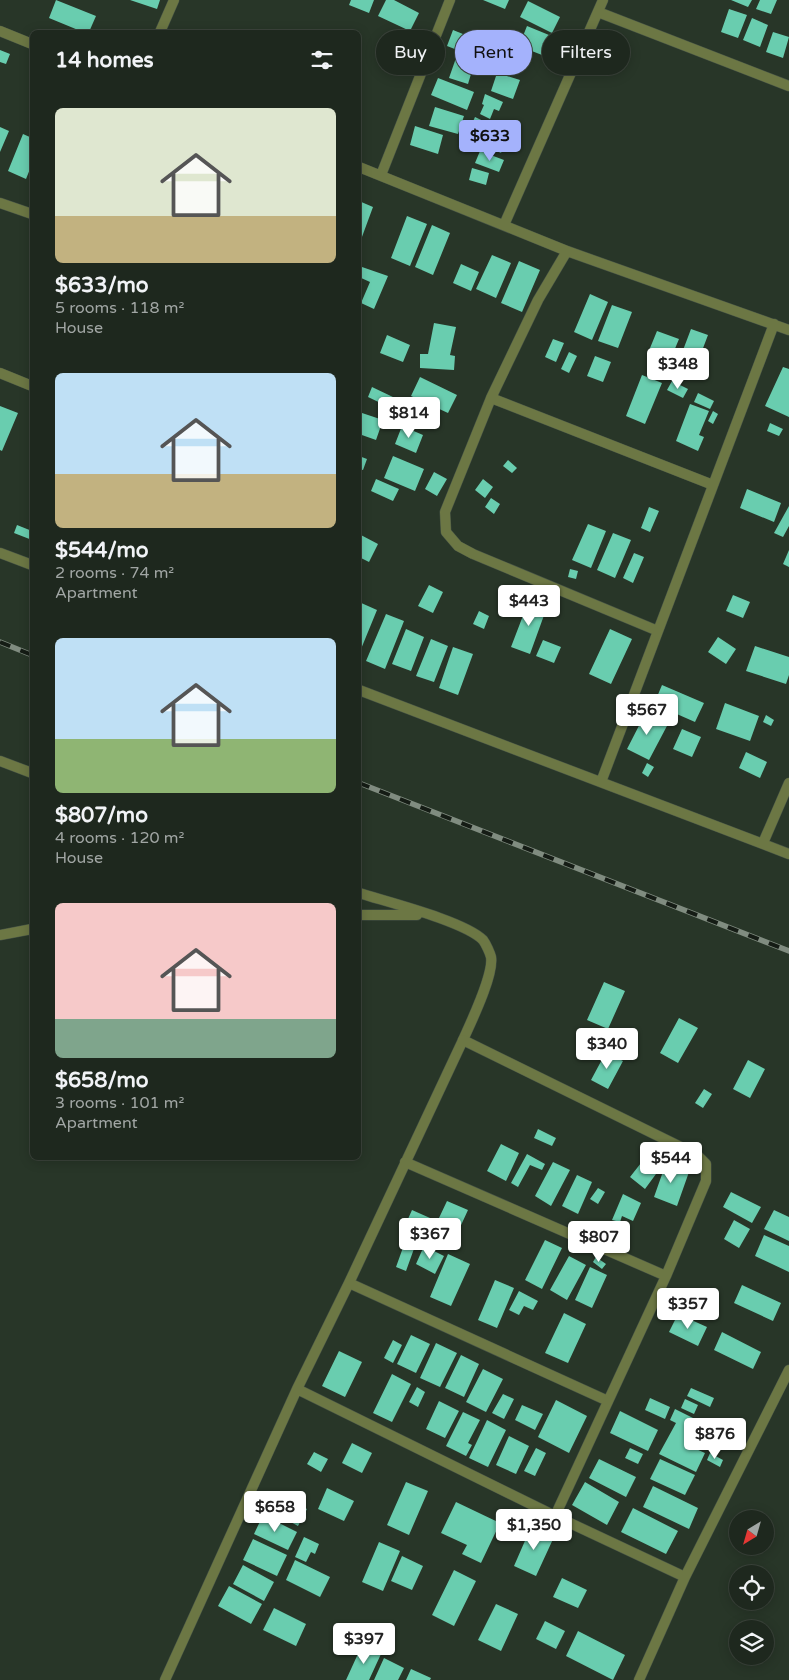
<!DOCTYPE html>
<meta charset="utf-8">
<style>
:root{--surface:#1e281e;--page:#263027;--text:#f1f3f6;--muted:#a1a6a4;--line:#3c443c;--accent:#a4b2fc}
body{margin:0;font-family:"Varela Round",sans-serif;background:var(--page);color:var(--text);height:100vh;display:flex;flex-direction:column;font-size:19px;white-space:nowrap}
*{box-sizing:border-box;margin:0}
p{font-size:16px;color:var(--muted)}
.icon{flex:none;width:28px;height:28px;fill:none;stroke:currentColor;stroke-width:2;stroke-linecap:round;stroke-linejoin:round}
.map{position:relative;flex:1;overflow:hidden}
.details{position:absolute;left:30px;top:30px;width:331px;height:1130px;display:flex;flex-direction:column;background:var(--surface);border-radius:8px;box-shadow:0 2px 12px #0003,0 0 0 1px var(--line)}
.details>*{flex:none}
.hud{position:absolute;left:376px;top:30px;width:338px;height:45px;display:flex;gap:10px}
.needle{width:32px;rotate:217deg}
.buttons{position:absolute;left:729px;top:1510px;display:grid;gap:10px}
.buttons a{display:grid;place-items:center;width:45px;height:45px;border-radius:50%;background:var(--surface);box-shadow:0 2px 12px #0003,0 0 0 1px var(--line);font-size:25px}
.price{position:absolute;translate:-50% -42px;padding:0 11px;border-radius:5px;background:#fff;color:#222;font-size:16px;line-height:32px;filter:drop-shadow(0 1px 2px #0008)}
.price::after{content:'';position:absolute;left:50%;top:30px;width:15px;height:11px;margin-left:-8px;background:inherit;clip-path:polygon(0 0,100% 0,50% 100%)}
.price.active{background:var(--accent);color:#111}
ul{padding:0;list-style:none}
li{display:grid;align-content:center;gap:10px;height:265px;padding:0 25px}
li span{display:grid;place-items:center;height:155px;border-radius:8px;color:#555}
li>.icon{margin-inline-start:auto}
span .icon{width:90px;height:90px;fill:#fffc;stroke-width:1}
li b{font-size:21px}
h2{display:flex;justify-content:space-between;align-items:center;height:60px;padding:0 25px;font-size:21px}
.tag{padding:0 18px;border-radius:22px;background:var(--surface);box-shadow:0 2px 12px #0003,0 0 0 1px var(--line);font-size:18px;line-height:45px}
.tag.active{background:var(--accent);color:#111}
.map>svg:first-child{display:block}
</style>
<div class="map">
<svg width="789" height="1680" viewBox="0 0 789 1680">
<rect width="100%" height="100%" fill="#283628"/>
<path fill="#69cdaf" d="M56,0L96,16L89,32H83L49,18Z
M130,0H160L157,9Z
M351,0H374L369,13L349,5Z
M386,0H394L419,13L410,31L378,16Z
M483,0H509L505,9Z
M731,0H752L748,7Z
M760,0H777L771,14L756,9Z
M528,1L560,17L552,33L520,17Z
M729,9L747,15L738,38L721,32Z
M752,18L768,25L760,47L743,40Z
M527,26L549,35L542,55L519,46Z
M453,30L488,44L483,60L447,46Z
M773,32L789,37L783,58L766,52Z
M0,50L10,54L6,64L0,62Z
M456,58L474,64L468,84L449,78Z
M497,73L520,80L513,99L491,91Z
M438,78L474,92L467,110L431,95Z
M485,94L503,102L499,111L494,109L490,119L480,114L484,105L482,104Z
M435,107L464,116L458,134L429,126Z
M475,117L510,134L501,153L466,137Z
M415,126L443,135L438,154L410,145Z
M0,127L9,131L0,152Z
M23,134L32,138V164L26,179L8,171Z
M480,151L504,160L499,172L475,163Z
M472,168L489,173L486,185L469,180Z
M359,201L373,207L359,245Z
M407,216L427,224L410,266L391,258Z
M432,225L450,233L433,275L415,267Z
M492,255L511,263L496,298L476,289Z
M519,261L540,270L522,312L501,303Z
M461,264L479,272L471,291L453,283Z
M362,267L388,276L374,309L361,303L370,282L359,277Z
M590,294L608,302L592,340L574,332Z
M612,305L632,312L618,348L598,341Z
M434,323L456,327L450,355L455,356L454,370L420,368V354H428Z
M691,329L708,335L694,372L677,366Z
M657,331L679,339L669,363L648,353Z
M387,335L410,345L403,362L380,353Z
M553,339L564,343L556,362L545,357Z
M569,352L577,356L569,373L561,369Z
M595,356L611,362L603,382L587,376Z
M783,367L789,369V417L765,406Z
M642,375L662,383L645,424L626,416Z
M420,377L457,395L448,413L411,396Z
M672,381L688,389L683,398L667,390Z
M372,387L395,398L391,408L368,397Z
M698,393L714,401L710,409L694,402Z
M690,404L709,411L699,435L704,437L698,451L676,441Z
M0,406L18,413L2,451L0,450Z
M713,411L718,414L713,424L708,421Z
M359,412L383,420L376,440L359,434Z
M770,423L783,429L779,436L767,431Z
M402,426L423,435L416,453L395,444Z
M359,456L367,459L363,470L359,469Z
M393,456L424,469L415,491L384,478Z
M508,460L517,468L512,473L503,466Z
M434,472L447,479L437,496L425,489Z
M376,479L399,489L393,501L371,491Z
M483,479L493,487L485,498L475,490Z
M747,489L781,503L774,522L740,508Z
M491,498L500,504L494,514L485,507Z
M789,506V526L783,537L774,533Z
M649,507L659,511L650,532L641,528Z
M588,524L606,531L591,568L572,560Z
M17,525L32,531V540L14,533Z
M613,533L631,540L615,578L597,570Z
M359,534L378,544L369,562L359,557Z
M789,550V567L783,564Z
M634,553L644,557L633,583L623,578Z
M570,569L578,571L576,579L568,577Z
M429,585L443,592L433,613L418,606Z
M733,595L750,602L743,618L726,611Z
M529,600L547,607L530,654L511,647Z
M359,602L377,610L361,649L359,648Z
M479,611L489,616L484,629L473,624Z
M386,614L404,621L385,669L366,661Z
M406,629L424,637L411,671L392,664Z
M610,629L632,639L611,684L589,674Z
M718,637L736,649L726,664L708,652Z
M431,639L448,646L434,682L416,676Z
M543,640L561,647L554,663L536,656Z
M755,646L789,657V675L786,684L746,671Z
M453,647L473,654L458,695L439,688Z
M662,685L704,703L695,722L654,704Z
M725,703L759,716L750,741L716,729Z
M646,712L668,724L649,760L627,749Z
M766,715L774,720L771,726L763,722Z
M682,729L701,737L692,757L673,749Z
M746,752L767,762L760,778L739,768Z
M647,763L654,767L648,777L642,773Z
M604,982L625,991L608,1029L587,1020Z
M679,1018L698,1028L678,1063L660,1053Z
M606,1052L623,1061L608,1089L591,1080Z
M748,1060L765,1069L750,1098L733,1089Z
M704,1089L712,1094L703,1108L695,1103Z
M538,1129L556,1138L552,1146L534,1138Z
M501,1144L519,1153L506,1181L487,1171Z
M527,1154L545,1164L542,1170L530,1165L518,1187L511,1183Z
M553,1162L570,1170L551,1206L535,1196Z
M641,1163L656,1174L645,1189L630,1177Z
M666,1163L689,1172L677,1206L654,1197Z
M577,1175L592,1182L578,1214L562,1206Z
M598,1188L605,1192L598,1204L590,1199Z
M731,1192L761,1207L752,1223L723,1207Z
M623,1194L641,1203L633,1221L622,1216L620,1222L612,1220Z
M447,1201L468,1210L451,1247L430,1237Z
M412,1210L430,1218L423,1236L404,1228Z
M774,1210L789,1217V1241L764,1229Z
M734,1220L750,1229L739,1248L724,1239Z
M764,1235L789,1246V1272L755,1256Z
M545,1240L562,1248L542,1289L525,1280Z
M405,1242L415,1246L406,1271L396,1267Z
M424,1246L444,1256L435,1274L416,1264Z
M448,1254L470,1264L451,1306L430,1297Z
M569,1256L586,1265L567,1300L550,1290Z
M596,1257L606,1264L602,1269L593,1262Z
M590,1267L607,1275L592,1308L575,1300Z
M495,1280L514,1288L497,1328L478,1320Z
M742,1285L781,1303L773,1321L734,1303Z
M519,1291L538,1301L533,1310L524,1306L519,1315L509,1310Z
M564,1313L586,1324L568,1363L545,1353Z
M678,1314L707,1327L698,1346L669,1332Z
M722,1332L761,1352L753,1369L714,1350Z
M411,1335L430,1344L416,1373L397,1364Z
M393,1340L402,1345L393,1363L384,1358Z
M436,1343L457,1353L440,1387L420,1378Z
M339,1351L362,1362L345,1397L322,1386Z
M461,1355L479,1364L464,1397L445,1388Z
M483,1369L503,1379L486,1412L466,1402Z
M392,1374L411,1384L392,1422L373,1413Z
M417,1387L425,1392L418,1407L409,1402Z
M691,1388L714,1398L710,1407L687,1396Z
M503,1394L514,1399L504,1419L492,1413Z
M650,1398L670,1407L665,1419L645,1410Z
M685,1399L698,1405L694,1414L681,1408Z
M556,1400L587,1416L569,1453L538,1437Z
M439,1401L459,1411L445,1438L426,1429Z
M522,1405L543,1414L535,1430L515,1420Z
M675,1409L707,1425L701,1436L692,1431L685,1444L705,1453L696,1472L659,1454L676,1423L670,1420Z
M620,1411L658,1430L648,1451L610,1433Z
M463,1412L480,1420L468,1443L472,1445L466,1456L446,1446Z
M487,1420L506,1430L488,1467L469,1458Z
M509,1436L529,1446L516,1474L496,1465Z
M352,1443L372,1453L362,1473L342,1463Z
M536,1448L546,1453L535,1476L524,1471Z
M630,1448L643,1454L638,1464L625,1458Z
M314,1452L328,1459L321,1472L307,1464Z
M710,1453L723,1460L720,1467L707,1460Z
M599,1459L636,1477L626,1497L589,1478Z
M660,1459L695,1475L685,1495L650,1479Z
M406,1482L428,1491L409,1535L387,1525Z
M585,1482L619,1502L607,1525L572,1505Z
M653,1486L698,1508L689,1529L643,1507Z
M327,1488L354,1501L344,1521L318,1509Z
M273,1492L307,1509L298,1526L265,1508Z
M456,1502L500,1523L481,1563L462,1554L467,1545L441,1533Z
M633,1508L678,1531L666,1554L621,1532Z
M263,1515L297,1532L288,1550L254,1534Z
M531,1527L554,1537L536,1576L514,1566Z
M304,1537L319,1544L315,1554L311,1552L306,1562L295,1557Z
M253,1539L287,1555L277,1576L243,1560Z
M379,1542L400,1551L383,1591L362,1582Z
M402,1556L423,1566L412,1590L391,1581Z
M295,1560L330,1577L320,1597L286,1580Z
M243,1565L274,1582L264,1601L233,1584Z
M454,1570L476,1581L454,1626L432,1615Z
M562,1578L587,1590L578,1608L553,1597Z
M229,1586L262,1604L251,1624L218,1606Z
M496,1604L518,1614L501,1651L478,1640Z
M274,1608L306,1624L296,1646L263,1630Z
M545,1621L565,1631L556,1649L536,1639Z
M578,1631L625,1655L613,1680L566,1656Z
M362,1645L381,1654L369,1680H346Z
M384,1658L404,1668L398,1680H374Z
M411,1669L431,1678L430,1680H406Z"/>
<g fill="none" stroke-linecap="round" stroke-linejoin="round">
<g stroke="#465346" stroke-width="11">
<path id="lane" d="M0,761L32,773
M359,893C387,902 464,921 483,940C486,944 490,953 491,957C494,975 471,1022 463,1040
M359,915H417
M0,935L32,929"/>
</g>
<g stroke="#465346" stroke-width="11">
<path id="street" d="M598,12L789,86
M0,31L32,44
M160,32L174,0
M359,167L567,251L789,330
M381,175L450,0
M0,203L32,214
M504,225L603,0
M0,373L32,386
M491,398L538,300L567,251
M0,553L32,565
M658,631L473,554L458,546L446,532L445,512L491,398L713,485
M359,690L789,854
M601,782L774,324
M763,843L789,783
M405,1162L666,1276L555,1516
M349,1283L608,1401
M297,1389L555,1516L685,1577
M165,1680L297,1389L349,1283L463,1040L697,1155L706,1164V1181L666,1276
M639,1680L685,1577L789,1370"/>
</g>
<use href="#lane" stroke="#6c7744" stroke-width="10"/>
<use href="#street" stroke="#6c7744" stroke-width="10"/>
<g stroke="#808c80" stroke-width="5.5">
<path id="rail" d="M0,642L32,655
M359,783L789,951"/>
</g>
<use href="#rail" stroke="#151c15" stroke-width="4" stroke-dasharray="11" stroke-linecap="butt"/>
</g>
</svg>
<div class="buttons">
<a><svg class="needle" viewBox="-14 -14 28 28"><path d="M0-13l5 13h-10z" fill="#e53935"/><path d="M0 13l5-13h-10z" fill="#a1a6a4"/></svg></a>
<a><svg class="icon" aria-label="locate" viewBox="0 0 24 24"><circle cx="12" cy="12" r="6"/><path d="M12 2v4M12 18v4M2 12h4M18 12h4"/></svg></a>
<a><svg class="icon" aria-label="layers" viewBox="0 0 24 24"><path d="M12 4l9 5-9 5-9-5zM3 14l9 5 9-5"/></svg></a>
</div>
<b class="price active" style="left:490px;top:162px">$633</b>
<b class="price" style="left:678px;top:390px">$348</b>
<b class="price" style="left:409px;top:439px">$814</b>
<b class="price" style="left:529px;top:627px">$443</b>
<b class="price" style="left:647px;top:736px">$567</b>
<b class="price" style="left:607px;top:1070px">$340</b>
<b class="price" style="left:671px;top:1184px">$544</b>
<b class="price" style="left:430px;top:1260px">$367</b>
<b class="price" style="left:599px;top:1263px">$807</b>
<b class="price" style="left:688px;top:1330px">$357</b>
<b class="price" style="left:715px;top:1460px">$876</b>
<b class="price" style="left:275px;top:1533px">$658</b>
<b class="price" style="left:534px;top:1551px">$1,350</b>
<b class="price" style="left:364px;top:1665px">$397</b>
<div class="hud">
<a class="tag">Buy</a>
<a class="tag active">Rent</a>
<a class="tag">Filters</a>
</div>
<section class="details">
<h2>14 homes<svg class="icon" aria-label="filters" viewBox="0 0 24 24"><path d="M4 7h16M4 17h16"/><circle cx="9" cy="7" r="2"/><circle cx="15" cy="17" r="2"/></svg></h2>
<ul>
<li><span style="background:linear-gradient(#dfe7d0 70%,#c2b280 0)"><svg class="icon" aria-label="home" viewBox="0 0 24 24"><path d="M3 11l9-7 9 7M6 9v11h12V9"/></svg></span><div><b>$633/mo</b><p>5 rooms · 118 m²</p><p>House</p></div></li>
<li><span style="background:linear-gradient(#bfe0f5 65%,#c2b280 0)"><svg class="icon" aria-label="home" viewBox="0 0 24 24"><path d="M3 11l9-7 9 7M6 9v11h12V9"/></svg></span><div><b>$544/mo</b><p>2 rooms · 74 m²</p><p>Apartment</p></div></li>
<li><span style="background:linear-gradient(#bfe0f5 65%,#8fb573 0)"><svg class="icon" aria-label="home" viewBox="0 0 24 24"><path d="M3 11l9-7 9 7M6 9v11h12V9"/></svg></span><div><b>$807/mo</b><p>4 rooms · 120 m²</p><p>House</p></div></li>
<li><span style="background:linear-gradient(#f6c9c9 75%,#7fa58c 0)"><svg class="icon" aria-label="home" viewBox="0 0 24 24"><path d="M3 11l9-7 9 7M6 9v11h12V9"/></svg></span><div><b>$658/mo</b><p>3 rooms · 101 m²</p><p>Apartment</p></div></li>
</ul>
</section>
</div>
